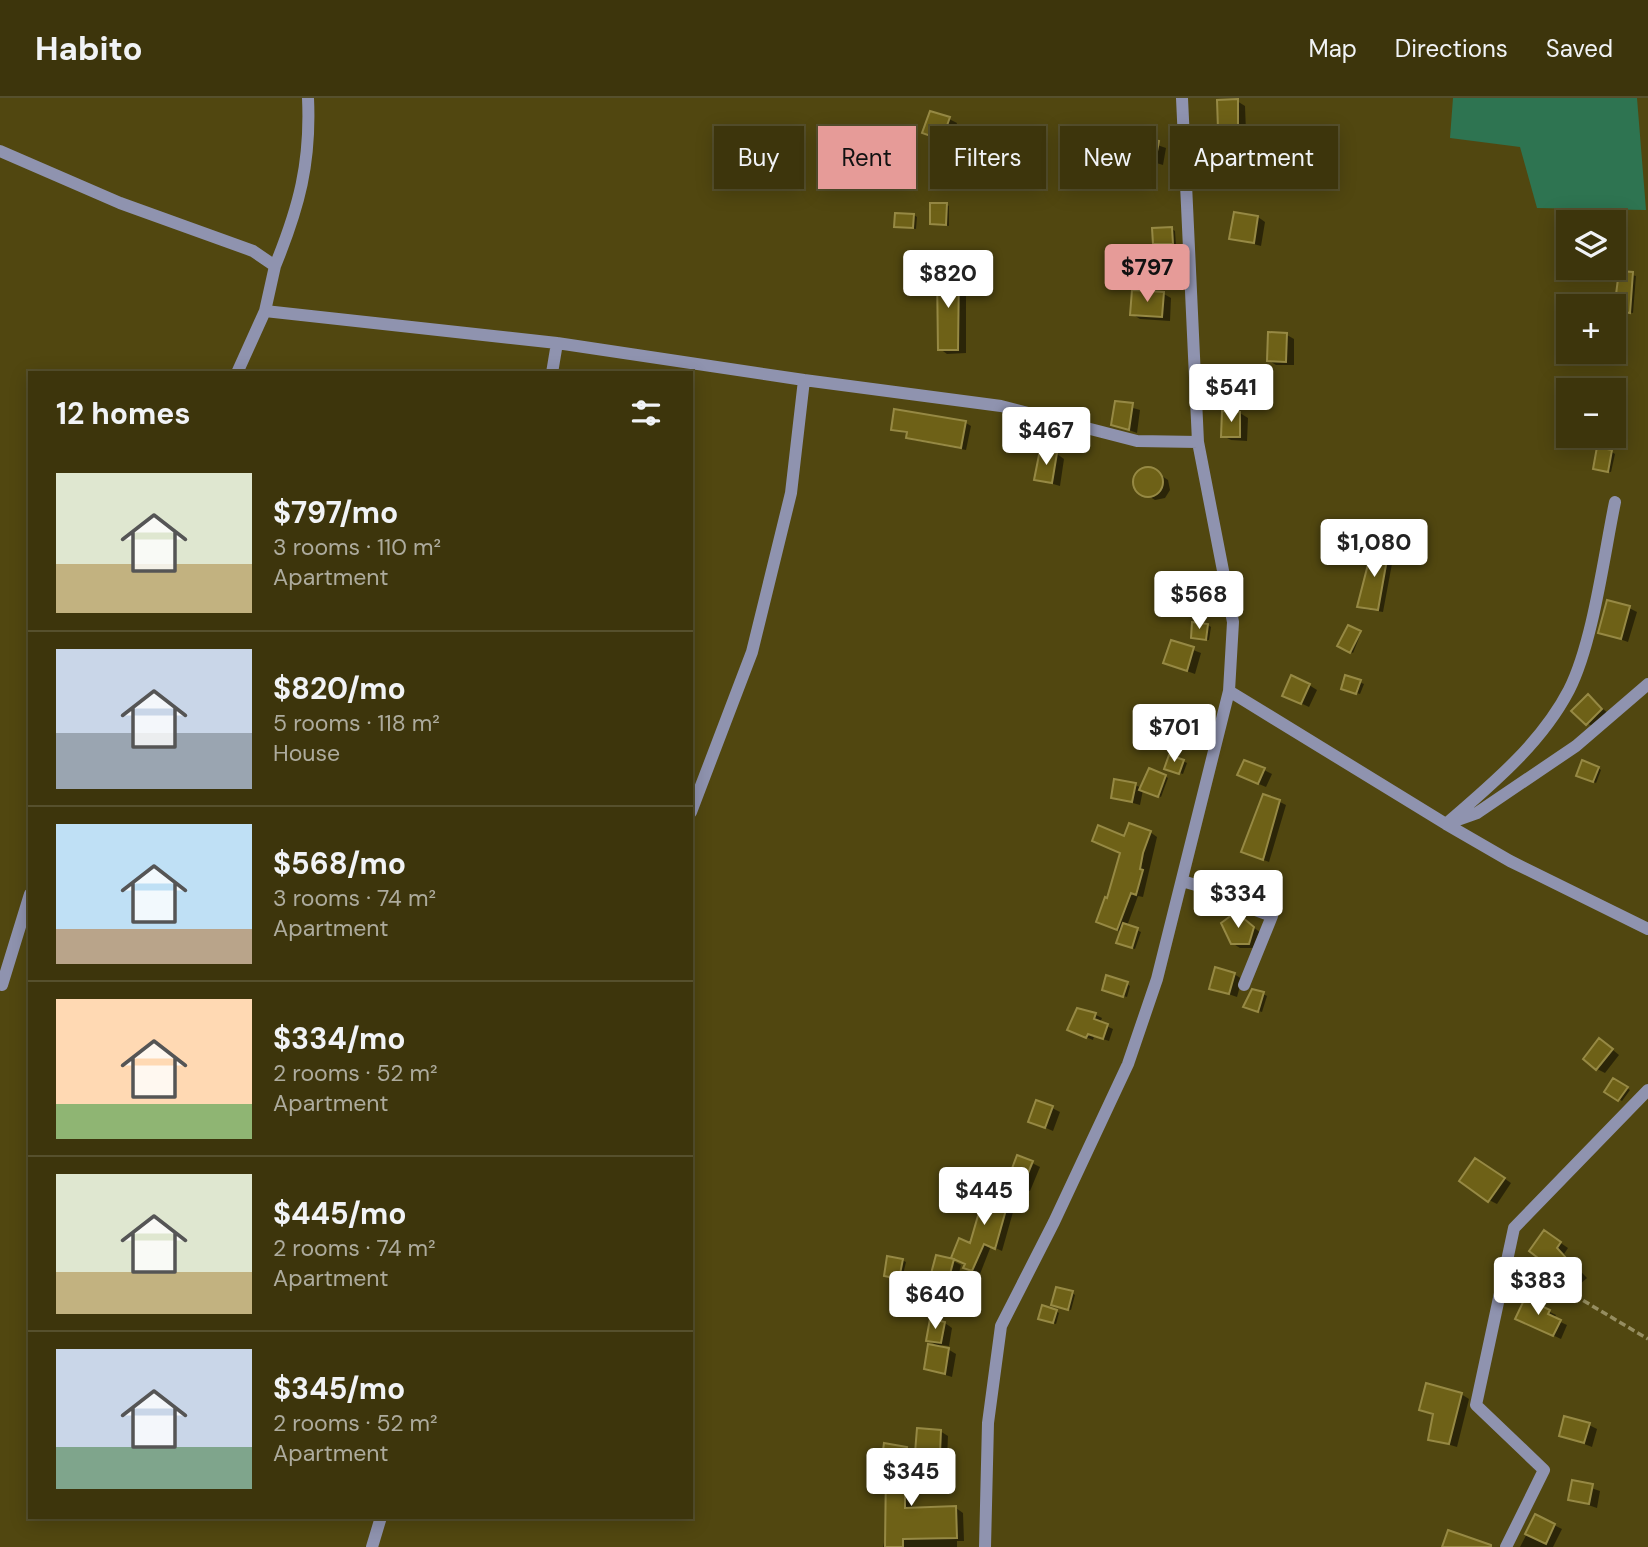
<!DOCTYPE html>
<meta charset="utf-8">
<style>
:root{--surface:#3d350c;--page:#443d15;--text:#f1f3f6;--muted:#adab9d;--line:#56502d;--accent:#e69b98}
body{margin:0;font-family:"DM Sans",sans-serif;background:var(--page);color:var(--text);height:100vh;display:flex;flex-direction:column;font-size:26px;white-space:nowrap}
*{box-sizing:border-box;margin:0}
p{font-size:23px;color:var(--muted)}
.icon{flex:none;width:38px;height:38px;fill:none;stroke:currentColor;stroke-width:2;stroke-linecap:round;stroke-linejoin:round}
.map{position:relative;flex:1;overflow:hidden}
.details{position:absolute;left:28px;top:273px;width:665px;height:1148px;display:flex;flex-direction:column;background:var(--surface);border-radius:0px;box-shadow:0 4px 18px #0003,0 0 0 2px var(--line)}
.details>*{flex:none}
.banner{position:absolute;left:714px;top:28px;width:665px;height:63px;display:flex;gap:14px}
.tools{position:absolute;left:1556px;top:112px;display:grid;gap:14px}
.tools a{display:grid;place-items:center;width:70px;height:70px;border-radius:0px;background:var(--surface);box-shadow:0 4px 18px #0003,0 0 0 2px var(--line);font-size:35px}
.price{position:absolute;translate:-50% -60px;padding:0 16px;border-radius:7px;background:#fff;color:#222;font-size:23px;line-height:46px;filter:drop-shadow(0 2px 4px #0008)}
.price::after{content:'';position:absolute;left:50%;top:42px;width:21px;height:16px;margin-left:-10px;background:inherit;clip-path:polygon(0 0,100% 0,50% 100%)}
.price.current{background:var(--accent);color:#111}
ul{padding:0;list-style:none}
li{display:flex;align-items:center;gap:21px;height:175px;padding:0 28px}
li+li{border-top:2px solid var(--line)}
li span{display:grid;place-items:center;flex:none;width:196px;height:140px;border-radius:0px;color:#555}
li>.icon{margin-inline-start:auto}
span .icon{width:84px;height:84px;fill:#fffc;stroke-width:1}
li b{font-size:30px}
h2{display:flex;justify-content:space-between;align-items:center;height:84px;padding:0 28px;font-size:30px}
.chip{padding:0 24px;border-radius:0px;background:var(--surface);box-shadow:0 4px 18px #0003,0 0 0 2px var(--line);font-size:24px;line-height:63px}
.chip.current{background:var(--accent);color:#111}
header{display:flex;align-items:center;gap:42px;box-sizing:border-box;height:98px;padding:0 35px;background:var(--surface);border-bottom:2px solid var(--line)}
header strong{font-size:33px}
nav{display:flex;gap:38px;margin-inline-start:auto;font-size:24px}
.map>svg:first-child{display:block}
</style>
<header>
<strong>Habito</strong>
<nav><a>Map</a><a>Directions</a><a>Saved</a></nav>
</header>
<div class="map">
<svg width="1648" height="1449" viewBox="0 0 1648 1449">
<rect width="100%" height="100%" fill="#514710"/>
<path fill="#2e7451" d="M1453,0H1637L1646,112L1537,110L1520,49L1450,40Z"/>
<path fill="#0007" d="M1237,3L1245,8L1246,34H1228L1220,29Z
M949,21L957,25L950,45L924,34Z
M1137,40L1166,50L1163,67L1133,58Z
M955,49L982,57L978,78L956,74V77L950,74Z
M946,106L949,108V128L931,125Z
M914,117L917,119L916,131L896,128Z
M1258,119L1265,124L1261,148L1231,140Z
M1172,131L1175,133L1176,147L1155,145Z
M1164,151L1167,153V166L1145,164Z
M1620,174L1636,178L1633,215L1614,211Z
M959,175L966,180V255L947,256L940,251Z
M1164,196L1171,200L1170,223L1140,221L1132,216Z
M1287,237L1294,241V267H1276L1268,262Z
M1116,305L1140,312L1137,335L1113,326Z
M1240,315L1248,320L1247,343L1231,342L1223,338Z
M966,325L971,328L966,352L913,342L908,336L893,331Z
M1612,354L1615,356L1611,374L1598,372Z
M1057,356L1064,361L1060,388L1036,381Z
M1151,371L1168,382L1170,392L1165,400L1155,402L1137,391L1136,381L1141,373Z
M1388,452L1394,455L1383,514L1364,511L1359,508Z
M1629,510L1637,514L1628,544L1600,534Z
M1208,527L1211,529L1209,542L1192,539Z
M1358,534L1361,535L1353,555L1339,548Z
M1172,544L1201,555L1195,576L1165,565Z
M1347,579L1364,586L1360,596L1346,592Z
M1309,587L1317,592L1309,609L1292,601Z
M1588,598L1609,616L1595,630L1587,625Z
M1183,663L1187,665L1183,676L1170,672Z
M1598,670L1601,672L1596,685L1582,679Z
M1264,672L1272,676L1266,689L1247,681Z
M1165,678L1168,680L1161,699L1143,692L1140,707L1112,699L1135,687L1142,690Z
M1280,704L1286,707L1269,764L1243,754Z
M1150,734L1157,739L1143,799L1138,798L1127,828L1141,834L1135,851L1121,846L1122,834L1098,824L1108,803L1125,740Z
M1265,788L1269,790L1271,807L1255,802Z
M1236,816L1261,835L1257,850H1240L1232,845Z
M1234,876L1242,881L1237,899L1211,890Z
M1127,886L1130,888L1127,899L1107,893Z
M1263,896L1267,898L1262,914L1249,910Z
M1078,912L1096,917L1102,920L1100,925L1113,931L1109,943L1094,938L1093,942L1076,935Z
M1607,947L1619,957L1605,975L1597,971Z
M1614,982L1630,992L1622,1003L1606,993Z
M1052,1010L1060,1014L1053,1033L1030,1023Z
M1032,1065L1040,1069L1030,1093L1017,1088Z
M1483,1066L1511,1085L1497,1106L1489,1102Z
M1010,1096L1017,1100L1002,1153L991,1148L980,1176L973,1174L965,1170L972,1147Z
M1552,1139L1568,1150L1564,1156L1587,1180L1571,1194L1564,1189L1550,1166Z
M902,1162L906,1164L902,1181L886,1177Z
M953,1163L961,1167L954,1195L930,1186Z
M1072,1195L1075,1197L1071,1212L1056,1208Z
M1526,1202L1556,1217L1554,1221L1567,1227L1561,1241L1524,1224Z
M1056,1213L1059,1215L1056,1226L1043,1222Z
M945,1225L952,1230L949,1248L941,1247L956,1256L952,1279L926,1271L941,1250L928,1242Z
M1461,1296L1469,1301L1457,1349L1430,1341L1435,1318L1421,1312Z
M1589,1327L1597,1331L1592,1349L1561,1337Z
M940,1333L948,1338L947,1360L925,1359L917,1354Z
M906,1351L914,1355L907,1396L913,1399L912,1411L956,1410L963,1415L964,1443H957V1449H883Z
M1573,1384L1600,1393L1597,1410L1570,1401Z
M1536,1418L1562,1431L1553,1449H1520Z"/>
<path fill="#6e6117" stroke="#968944" stroke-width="2" d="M1238,1V30L1218,31L1217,2Z
M930,13L950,19L942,42L922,35Z
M1136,38L1159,43L1155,64L1131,59Z
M953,47L974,51L969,78L948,75Z
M930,105H947L946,127L930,126Z
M1234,114L1258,118L1254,145L1229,141Z
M895,115L914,116L913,130L894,129Z
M1172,129L1173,146H1153L1152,130Z
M1143,150H1164L1165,165H1143Z
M959,173L958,252H938L937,174Z
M1619,173L1633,174L1630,215L1614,212Z
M1132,192L1164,194L1162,219L1130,217Z
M1268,234L1287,235L1286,264L1267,263Z
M1115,303L1133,305L1129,332L1111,327Z
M894,311L966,323L961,350L906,340L907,334L891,332Z
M1222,313L1240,314V339H1221Z
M1597,349L1612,352L1608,374L1593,371Z
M1040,352L1057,355L1052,385L1034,382Z
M1133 384a15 15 0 1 1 30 0a15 15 0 1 1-30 0Z
M1373,447L1389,450L1378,512L1357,509Z
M1607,502L1630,508L1621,541L1598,535Z
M1192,524L1208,526L1206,542L1191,540Z
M1348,527L1361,533L1350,555L1337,548Z
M1171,542L1194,549L1187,573L1163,565Z
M1291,577L1310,586L1301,606L1282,598Z
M1345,577L1361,582L1356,596L1341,591Z
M1588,596L1602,611L1586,627L1571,613Z
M1169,657L1184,662L1179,676L1164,671Z
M1244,662L1265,670L1258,686L1237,677Z
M1582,662L1599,669L1593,684L1576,678Z
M1149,670L1166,677L1158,699L1139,692Z
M1114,681L1136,685L1132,704L1111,700Z
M1263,696L1280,702L1263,762L1241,754Z
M1129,725L1151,733L1143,755L1140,771L1143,772L1136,797L1131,795L1117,832L1096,824L1105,799L1107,800L1120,755L1092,743L1098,727L1124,738Z
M1266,787L1269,806L1250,801L1248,789Z
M1236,814L1254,829L1249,846H1231L1221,825Z
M1123,825L1138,830L1132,850L1116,845Z
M1215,869L1235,875L1229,896L1209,891Z
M1106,877L1128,884L1123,899L1102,892Z
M1252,891L1264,894L1258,914L1243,909Z
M1077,910L1096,915L1094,921L1108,926L1103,941L1088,936L1086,940L1067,932Z
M1599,940L1613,951L1596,972L1583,961Z
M1613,980L1628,989L1618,1003L1604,994Z
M1036,1002L1053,1008L1045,1030L1028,1024Z
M1017,1057L1033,1063L1022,1090L1007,1084Z
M1475,1060L1505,1080L1488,1104L1459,1083Z
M987,1087L1011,1094L995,1151L984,1146L972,1173L963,1170L965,1166L951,1160L959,1140L970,1145Z
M1544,1132L1561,1144L1557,1150L1580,1175L1562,1191L1543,1170L1547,1167L1529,1153Z
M936,1157L954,1161L946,1191L928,1187Z
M887,1158L903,1161L899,1181L884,1178Z
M1056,1189L1073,1193L1068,1212L1051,1207Z
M1525,1200L1550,1212L1548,1216L1561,1222L1553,1238L1515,1221Z
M1042,1207L1057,1212L1053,1225L1038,1221Z
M930,1221L945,1224L941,1245L926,1243Z
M928,1246L949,1250L945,1276L924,1271Z
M1426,1285L1462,1295L1449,1346L1428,1342L1433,1316L1419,1312Z
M1564,1318L1590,1325L1584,1345L1559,1338Z
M917,1330L941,1332L940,1356L915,1355Z
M884,1345L907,1349L899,1393H905V1410L956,1408L957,1440L903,1441V1449H885L886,1368L881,1367Z
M1572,1382L1593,1386L1589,1406L1568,1402Z
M1535,1416L1555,1426L1546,1446L1525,1436Z
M1448,1432L1491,1447V1449H1442Z"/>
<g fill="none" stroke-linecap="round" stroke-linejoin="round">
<path stroke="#958d60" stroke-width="3.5" stroke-dasharray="7 3.5" stroke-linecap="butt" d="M1520,1165L1648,1241"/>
<path stroke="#8f93af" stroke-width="12" d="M0,53L120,105L253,153L275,168L265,213L237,275
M275,168C299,109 311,65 308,0
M265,213L557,245L804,282
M552,275L557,245
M1648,586L1576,648L1477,715L1446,726L1510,763L1648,831
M1229,593L1446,726C1491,687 1541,646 1569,592C1593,545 1604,457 1615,404
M691,714L752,554L791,395L804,282L1001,308L1137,343L1198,344
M1182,783L1227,796L1242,807L1272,818L1244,887
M2,887L30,796
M372,1449L381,1419
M985,1449L988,1325L1001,1228L1054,1124L1128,966L1157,881L1229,593L1233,524L1198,344L1182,0
M1506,1449L1544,1372L1476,1307L1514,1130L1648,992"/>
</g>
</svg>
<div class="tools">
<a><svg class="icon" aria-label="layers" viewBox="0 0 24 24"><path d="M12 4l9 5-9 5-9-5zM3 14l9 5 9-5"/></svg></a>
<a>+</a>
<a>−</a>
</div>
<b class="price current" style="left:1147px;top:206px">$797</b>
<b class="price" style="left:948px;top:212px">$820</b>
<b class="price" style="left:1231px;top:326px">$541</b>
<b class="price" style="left:1046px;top:369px">$467</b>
<b class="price" style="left:1374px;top:481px">$1,080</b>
<b class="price" style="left:1199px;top:533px">$568</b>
<b class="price" style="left:1174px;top:666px">$701</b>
<b class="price" style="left:1238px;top:832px">$334</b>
<b class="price" style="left:984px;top:1129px">$445</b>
<b class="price" style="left:1538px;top:1219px">$383</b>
<b class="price" style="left:935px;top:1233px">$640</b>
<b class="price" style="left:911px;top:1410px">$345</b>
<div class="banner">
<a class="chip">Buy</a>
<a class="chip current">Rent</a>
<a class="chip">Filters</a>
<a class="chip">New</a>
<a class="chip">Apartment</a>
</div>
<section class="details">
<h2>12 homes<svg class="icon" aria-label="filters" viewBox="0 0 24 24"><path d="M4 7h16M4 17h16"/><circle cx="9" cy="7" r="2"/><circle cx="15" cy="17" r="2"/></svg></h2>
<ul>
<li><span style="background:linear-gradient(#dfe7d0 65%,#c2b280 0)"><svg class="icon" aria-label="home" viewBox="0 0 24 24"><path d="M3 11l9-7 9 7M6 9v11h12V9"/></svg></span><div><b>$797/mo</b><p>3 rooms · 110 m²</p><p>Apartment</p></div></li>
<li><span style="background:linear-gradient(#c9d6e8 60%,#9aa5b1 0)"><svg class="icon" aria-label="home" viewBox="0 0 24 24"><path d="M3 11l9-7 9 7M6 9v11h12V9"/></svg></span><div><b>$820/mo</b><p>5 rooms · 118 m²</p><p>House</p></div></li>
<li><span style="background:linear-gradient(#bfe0f5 75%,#b9a48a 0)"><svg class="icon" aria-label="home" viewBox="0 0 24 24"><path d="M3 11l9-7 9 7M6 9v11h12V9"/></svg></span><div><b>$568/mo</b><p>3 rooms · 74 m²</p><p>Apartment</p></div></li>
<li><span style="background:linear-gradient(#ffd9b3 75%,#8fb573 0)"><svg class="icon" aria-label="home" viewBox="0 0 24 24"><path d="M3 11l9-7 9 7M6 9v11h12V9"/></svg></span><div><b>$334/mo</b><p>2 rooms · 52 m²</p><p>Apartment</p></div></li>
<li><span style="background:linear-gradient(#dfe7d0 70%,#c2b280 0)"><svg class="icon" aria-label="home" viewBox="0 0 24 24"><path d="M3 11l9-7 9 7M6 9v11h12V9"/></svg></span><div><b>$445/mo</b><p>2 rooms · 74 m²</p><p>Apartment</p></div></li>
<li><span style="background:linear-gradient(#c9d6e8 70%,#7fa58c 0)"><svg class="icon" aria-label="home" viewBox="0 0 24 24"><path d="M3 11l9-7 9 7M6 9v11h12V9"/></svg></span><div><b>$345/mo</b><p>2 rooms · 52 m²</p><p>Apartment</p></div></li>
</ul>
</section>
</div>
